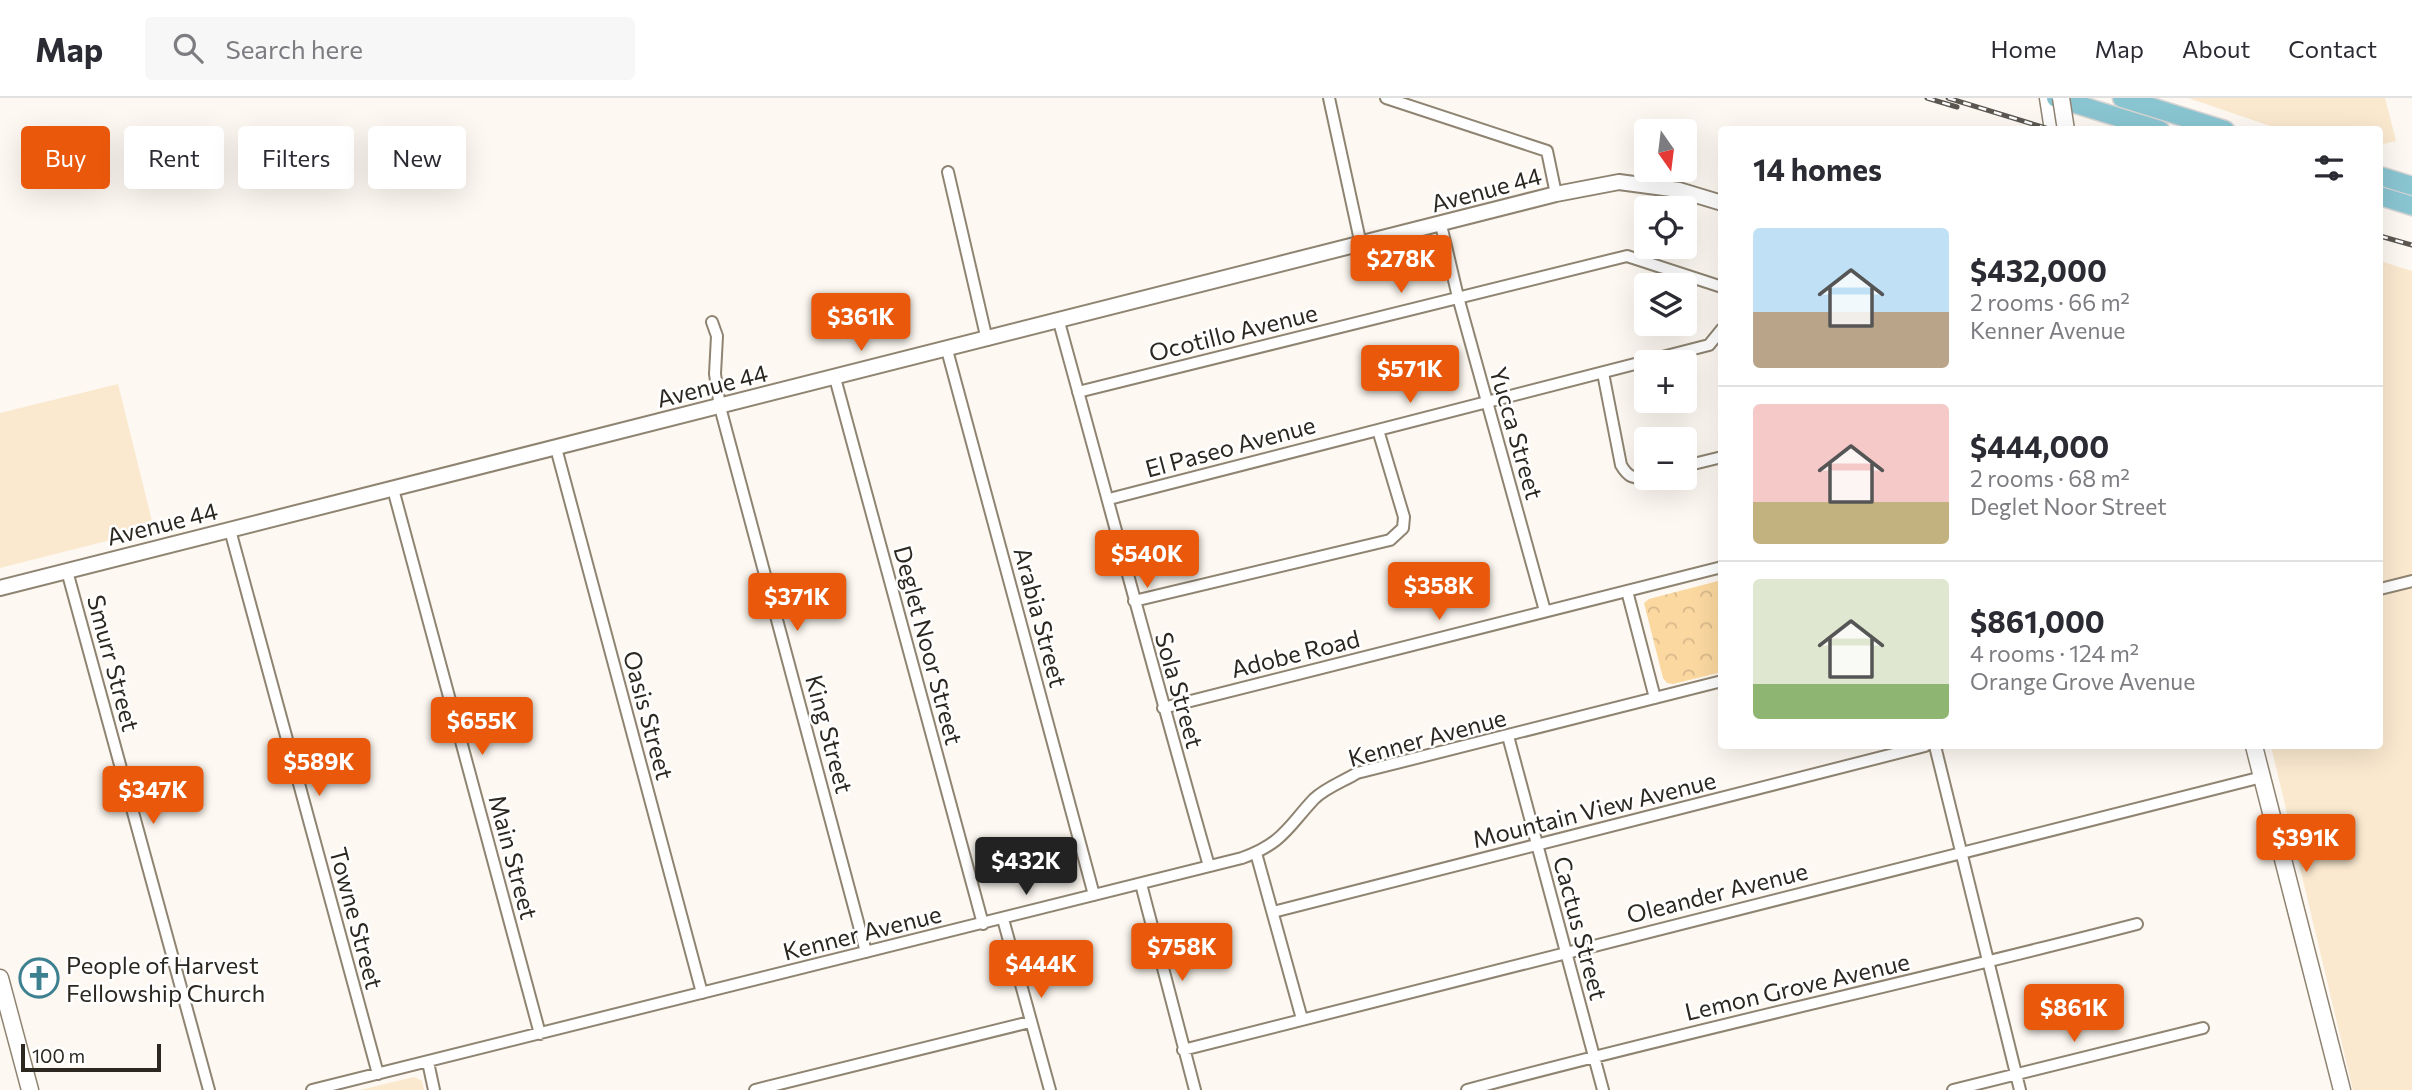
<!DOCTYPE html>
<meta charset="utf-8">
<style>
:root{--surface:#fff;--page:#f7f7f7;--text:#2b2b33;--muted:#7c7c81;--line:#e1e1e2;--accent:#ea580c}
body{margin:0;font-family:Commissioner,sans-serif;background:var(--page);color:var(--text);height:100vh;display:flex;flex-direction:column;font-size:26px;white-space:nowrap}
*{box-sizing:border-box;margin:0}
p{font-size:23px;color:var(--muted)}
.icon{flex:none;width:38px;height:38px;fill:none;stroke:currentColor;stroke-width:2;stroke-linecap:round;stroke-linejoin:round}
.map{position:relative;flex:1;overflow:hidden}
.panel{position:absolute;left:1718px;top:28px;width:665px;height:623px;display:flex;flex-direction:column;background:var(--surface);border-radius:7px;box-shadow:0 7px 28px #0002}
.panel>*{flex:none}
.banner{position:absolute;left:21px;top:28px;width:665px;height:63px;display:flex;gap:14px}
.needle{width:46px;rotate:166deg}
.controls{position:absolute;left:1634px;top:21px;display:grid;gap:14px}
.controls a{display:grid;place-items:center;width:63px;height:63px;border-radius:7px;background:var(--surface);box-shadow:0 7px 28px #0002;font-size:35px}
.scale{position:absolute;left:21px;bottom:18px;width:140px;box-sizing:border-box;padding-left:7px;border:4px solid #2c2821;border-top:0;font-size:19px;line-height:24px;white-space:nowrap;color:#2c2821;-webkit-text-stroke:5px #fff;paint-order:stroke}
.price{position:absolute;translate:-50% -60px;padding:0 16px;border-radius:7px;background:var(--accent);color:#fff;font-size:23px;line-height:46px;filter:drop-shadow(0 2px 4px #0008)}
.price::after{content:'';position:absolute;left:50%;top:42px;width:21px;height:16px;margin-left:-10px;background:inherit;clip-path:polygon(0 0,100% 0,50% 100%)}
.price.active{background:#222;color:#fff}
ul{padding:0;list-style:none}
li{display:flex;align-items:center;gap:21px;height:175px;padding:0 35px}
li+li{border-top:2px solid var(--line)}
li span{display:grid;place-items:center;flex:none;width:196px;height:140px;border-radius:7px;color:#555}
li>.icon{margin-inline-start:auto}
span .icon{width:84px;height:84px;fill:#fffc;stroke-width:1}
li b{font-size:30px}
h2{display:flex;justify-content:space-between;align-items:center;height:84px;padding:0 35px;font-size:30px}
.chip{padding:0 24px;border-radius:7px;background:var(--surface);box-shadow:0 7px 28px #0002;font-size:24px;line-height:63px}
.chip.active{background:var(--accent);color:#fff}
header{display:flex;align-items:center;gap:42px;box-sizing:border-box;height:98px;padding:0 35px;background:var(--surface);border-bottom:2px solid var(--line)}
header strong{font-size:33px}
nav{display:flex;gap:38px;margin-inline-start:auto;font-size:24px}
.search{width:490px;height:63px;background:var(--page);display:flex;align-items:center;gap:18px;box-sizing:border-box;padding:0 24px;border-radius:7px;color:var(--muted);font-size:26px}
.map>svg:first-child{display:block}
</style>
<header>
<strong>Map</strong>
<div class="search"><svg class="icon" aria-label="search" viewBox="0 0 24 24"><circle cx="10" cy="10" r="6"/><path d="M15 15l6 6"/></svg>Search here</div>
<nav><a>Home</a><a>Map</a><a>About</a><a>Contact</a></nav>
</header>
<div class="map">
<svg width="2412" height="992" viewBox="0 0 2412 992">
<defs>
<pattern id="park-crowns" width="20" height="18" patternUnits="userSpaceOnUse" patternTransform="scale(1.75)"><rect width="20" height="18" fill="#fbd8a0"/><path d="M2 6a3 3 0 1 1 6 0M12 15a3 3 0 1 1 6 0" fill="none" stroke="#d7b98a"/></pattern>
</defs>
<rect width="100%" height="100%" fill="#fdf8f1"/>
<path fill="#fae9cf" d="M2188,0H2385L2396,43L2380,47V32L2365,30L2279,31Z
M2380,163L2412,173V992H2353L2271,648H2380Z
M118,286L154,431L0,470V315Z
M414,979L422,983L424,992H360Z"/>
<path fill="url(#park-crowns)" d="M1722,482V574L1673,586L1667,585L1663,580L1644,505L1649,501Z"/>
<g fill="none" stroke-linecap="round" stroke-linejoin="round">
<g stroke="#8f8472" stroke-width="14">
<path id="minor" d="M1329,0L1361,147
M1386,0L1547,53L1556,96
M948,74L987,242
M1441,127L1458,199L1545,513
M712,224L717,238L715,276L720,309L866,854
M1059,224C1109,405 1157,587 1209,768
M947,252L1094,797
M1603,275L1621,367C1628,379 1633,381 1647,379
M835,280L983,826
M1078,294L1627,158L1722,189
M556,350L702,895
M1685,368L1722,359
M393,391L540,936
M1109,401L1709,247L1722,231
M230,432L378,976
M67,473L209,992
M2380,491L2412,483
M1627,493L1655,600
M1134,503L1390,442L1403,430L1404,419L1378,332
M1163,610L1722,469
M1508,638L1603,992
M1935,648L2020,992
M1256,755L1302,921
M1141,786L1195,992
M1273,814L1925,648
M1003,821L1050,992
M1183,952L2262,679
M428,964L434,992
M312,992L1242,760C1283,745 1287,730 1314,701C1325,690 1344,683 1357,675L1722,583
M755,992L1030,924
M1467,992C1689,932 1914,884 2137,826
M1953,992L2203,930"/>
</g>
<g stroke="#8f8472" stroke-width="18">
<path id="tertiary" d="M0,490L1556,96L1619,84L1679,92L1722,105"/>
</g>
<g stroke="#8f8472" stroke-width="19">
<path id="secondary" d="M2048,0L2053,32
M2254,648L2342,992
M0,880L30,992"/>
</g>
<g stroke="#d5d4d3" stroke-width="21">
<path id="primary" d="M2056,0L2160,32
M2122,0L2225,32
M2380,78L2412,88
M2380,98L2412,108"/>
</g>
<use href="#minor" stroke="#fff" stroke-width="10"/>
<use href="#tertiary" stroke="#fff" stroke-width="14"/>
<use href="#secondary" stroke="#fff" stroke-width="16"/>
<use href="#primary" stroke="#89c5d1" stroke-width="18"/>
<g stroke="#5b5750" stroke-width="5">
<path id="rail" d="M1927,0L1957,9
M1948,0L2052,32
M2380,138L2412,147"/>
</g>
<use href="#rail" stroke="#fff" stroke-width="2.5" stroke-dasharray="8" stroke-linecap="butt"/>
<g stroke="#8f8472" stroke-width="19" stroke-linecap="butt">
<path id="secondary-bridge" d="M2061,0L2066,32"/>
</g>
<use href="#secondary-bridge" stroke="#fff" stroke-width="16"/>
</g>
<defs>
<g id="church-ring" transform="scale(2.0125)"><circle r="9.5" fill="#fff" stroke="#3d8090" stroke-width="1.5"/><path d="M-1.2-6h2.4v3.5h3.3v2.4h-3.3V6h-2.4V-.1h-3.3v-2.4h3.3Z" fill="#3d8090"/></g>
</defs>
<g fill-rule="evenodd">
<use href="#church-ring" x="39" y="880"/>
</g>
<g text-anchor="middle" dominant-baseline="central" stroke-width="5" stroke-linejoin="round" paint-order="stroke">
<g font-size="24" fill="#2c2821" stroke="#fff">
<text transform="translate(1486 91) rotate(-15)">Avenue 44</text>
<text transform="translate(1233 234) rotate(-14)">Ocotillo Avenue</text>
<text transform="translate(712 287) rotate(-14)">Avenue 44</text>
<text transform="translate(1517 335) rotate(74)">Yucca Street</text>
<text transform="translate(1230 348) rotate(-15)">El Paseo Avenue</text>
<text transform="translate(162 425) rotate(-14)">Avenue 44</text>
<text transform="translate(1041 519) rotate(75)">Arabia Street</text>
<text transform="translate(929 547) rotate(75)">Deglet Noor Street</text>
<text transform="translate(1295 555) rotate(-14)">Adobe Road</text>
<text transform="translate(114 565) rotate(75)">Smurr Street</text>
<text transform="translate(1180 592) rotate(74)">Sola Street</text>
<text transform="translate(649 617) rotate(75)">Oasis Street</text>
<text transform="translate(830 636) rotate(75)">King Street</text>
<text transform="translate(1427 639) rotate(-15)">Kenner Avenue</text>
<text transform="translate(1594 711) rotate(-14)">Mountain View Avenue</text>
<text transform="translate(514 759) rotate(75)">Main Street</text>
<text transform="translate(1717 794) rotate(-14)">Oleander Avenue</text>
<text transform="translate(357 820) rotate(75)">Towne Street</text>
<text transform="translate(1581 830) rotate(75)">Cactus Street</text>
<text transform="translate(862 834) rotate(-14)">Kenner Avenue</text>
<text transform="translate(1797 888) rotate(-13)">Lemon Grove Avenue</text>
</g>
<g font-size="24" fill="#2c2821" stroke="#fff" text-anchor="start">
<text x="66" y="866">People of Harvest<tspan x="66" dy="28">Fellowship Church</tspan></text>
</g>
</g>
</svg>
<div class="controls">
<a><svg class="needle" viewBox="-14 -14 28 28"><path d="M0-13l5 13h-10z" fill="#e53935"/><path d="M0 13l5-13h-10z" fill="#7c7c81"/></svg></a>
<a><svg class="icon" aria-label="locate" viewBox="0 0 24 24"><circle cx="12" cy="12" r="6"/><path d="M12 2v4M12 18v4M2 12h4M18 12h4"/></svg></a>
<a><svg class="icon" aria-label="layers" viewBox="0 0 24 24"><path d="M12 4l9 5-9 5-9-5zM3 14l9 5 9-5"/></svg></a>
<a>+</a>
<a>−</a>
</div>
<div class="scale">100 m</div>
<b class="price" style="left:1401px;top:197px">$278K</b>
<b class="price" style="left:861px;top:255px">$361K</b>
<b class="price" style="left:1410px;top:307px">$571K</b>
<b class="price" style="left:1147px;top:492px">$540K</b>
<b class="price" style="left:1439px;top:524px">$358K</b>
<b class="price" style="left:797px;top:535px">$371K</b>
<b class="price" style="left:482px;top:659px">$655K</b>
<b class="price" style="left:319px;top:700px">$589K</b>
<b class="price" style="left:153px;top:728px">$347K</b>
<b class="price" style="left:2306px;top:776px">$391K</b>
<b class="price active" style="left:1026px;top:799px">$432K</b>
<b class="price" style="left:1182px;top:885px">$758K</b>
<b class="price" style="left:1041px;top:902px">$444K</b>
<b class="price" style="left:2074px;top:946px">$861K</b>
<div class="banner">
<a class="chip active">Buy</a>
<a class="chip">Rent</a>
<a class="chip">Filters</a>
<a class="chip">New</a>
</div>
<section class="panel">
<h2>14 homes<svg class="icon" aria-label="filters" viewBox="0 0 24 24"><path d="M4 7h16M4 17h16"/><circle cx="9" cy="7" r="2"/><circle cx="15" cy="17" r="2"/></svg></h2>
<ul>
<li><span style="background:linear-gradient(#bfe0f5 60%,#b9a48a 0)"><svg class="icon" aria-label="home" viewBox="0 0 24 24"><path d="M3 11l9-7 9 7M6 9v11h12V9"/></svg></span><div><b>$432,000</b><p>2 rooms · 66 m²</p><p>Kenner Avenue</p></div></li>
<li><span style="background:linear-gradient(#f6c9c9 70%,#c2b280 0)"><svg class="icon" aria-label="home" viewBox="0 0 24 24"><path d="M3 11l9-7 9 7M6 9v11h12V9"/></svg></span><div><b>$444,000</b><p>2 rooms · 68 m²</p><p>Deglet Noor Street</p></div></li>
<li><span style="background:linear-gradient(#dfe7d0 75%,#8fb573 0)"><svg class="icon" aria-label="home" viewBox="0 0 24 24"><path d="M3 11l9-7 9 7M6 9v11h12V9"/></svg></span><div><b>$861,000</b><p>4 rooms · 124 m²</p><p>Orange Grove Avenue</p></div></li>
</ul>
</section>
</div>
